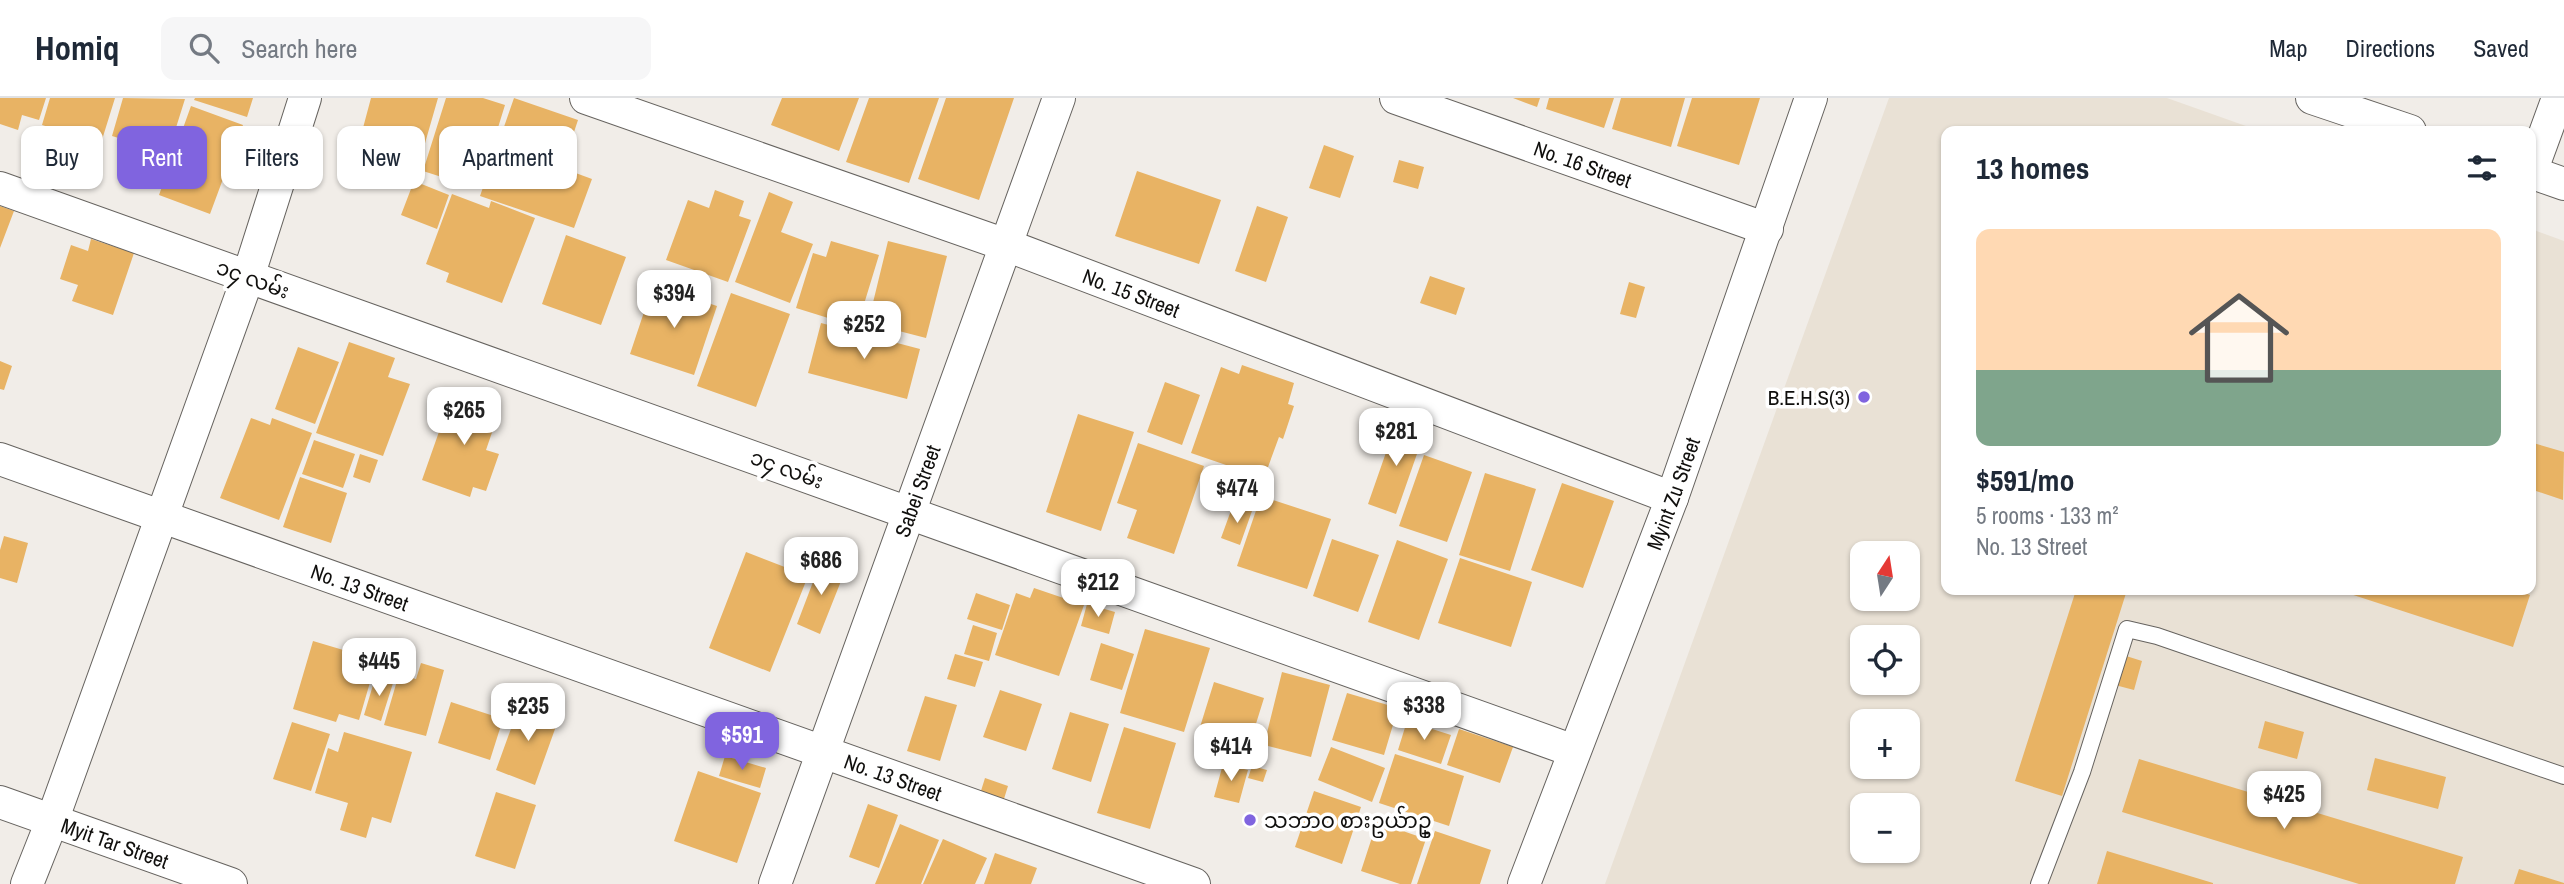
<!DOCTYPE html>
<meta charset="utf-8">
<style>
:root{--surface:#fff;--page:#f6f6f7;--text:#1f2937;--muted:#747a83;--line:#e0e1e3;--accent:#8064df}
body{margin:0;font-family:"Archivo Narrow","Noto Sans Myanmar",sans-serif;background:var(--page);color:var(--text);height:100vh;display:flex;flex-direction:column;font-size:26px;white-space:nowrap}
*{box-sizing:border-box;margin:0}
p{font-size:23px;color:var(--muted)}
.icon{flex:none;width:38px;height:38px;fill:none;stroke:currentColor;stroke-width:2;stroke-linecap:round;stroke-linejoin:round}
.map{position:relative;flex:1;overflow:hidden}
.drawer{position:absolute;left:1941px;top:28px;width:595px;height:469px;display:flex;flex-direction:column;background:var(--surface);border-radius:14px;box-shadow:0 2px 5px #0004}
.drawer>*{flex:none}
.guide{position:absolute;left:21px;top:28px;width:665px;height:63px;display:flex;gap:14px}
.needle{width:46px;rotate:12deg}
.tools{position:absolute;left:1850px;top:443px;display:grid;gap:14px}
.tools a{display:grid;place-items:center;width:70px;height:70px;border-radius:14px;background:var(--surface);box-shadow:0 2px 5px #0004;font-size:35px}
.price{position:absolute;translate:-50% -60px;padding:0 16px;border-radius:14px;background:#fff;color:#222;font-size:23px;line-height:46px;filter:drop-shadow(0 2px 4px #0008)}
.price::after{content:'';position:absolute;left:50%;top:42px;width:21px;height:16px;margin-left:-10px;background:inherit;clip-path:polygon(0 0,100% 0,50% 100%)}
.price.active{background:var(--accent);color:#fff}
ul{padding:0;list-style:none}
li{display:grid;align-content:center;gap:14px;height:371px;padding:0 35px}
li span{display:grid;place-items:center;height:217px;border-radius:14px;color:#555}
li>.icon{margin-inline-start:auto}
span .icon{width:126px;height:126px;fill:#fffc;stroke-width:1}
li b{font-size:30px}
h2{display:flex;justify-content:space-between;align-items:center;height:84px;padding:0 35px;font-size:30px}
.chip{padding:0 24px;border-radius:14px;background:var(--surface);box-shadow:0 2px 5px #0004;font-size:24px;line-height:63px}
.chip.active{background:var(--accent);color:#fff}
header{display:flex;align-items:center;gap:42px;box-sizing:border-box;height:98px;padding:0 35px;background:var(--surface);border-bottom:2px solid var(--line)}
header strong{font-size:33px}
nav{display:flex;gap:38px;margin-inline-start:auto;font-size:24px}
.search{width:490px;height:63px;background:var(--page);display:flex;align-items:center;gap:18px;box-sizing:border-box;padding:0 24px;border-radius:14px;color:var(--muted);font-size:26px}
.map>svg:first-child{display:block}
</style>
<header>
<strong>Homiq</strong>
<div class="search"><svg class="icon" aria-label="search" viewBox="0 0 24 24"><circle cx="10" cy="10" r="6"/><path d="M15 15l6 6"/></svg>Search here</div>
<nav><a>Map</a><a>Directions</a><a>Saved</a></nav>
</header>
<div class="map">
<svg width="2564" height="786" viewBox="0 0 2564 786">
<rect width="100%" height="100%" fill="#f1ede8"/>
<path fill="#e9e1d5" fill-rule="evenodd" d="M1889,0H2167L2260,33H1946V492H2530L2531,131L2564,143V786H1605ZM1862,455H1908V500H1862ZM1862,539H1908V584H1862ZM1862,623H1908V668H1862ZM1862,707H1908V752H1862Z"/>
<path fill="#e8b364" d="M0,0H46L39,22L22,17L18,32L0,26Z
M50,0H115L101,45L42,27Z
M123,0L185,1L168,55L112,38Z
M195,0H253L247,19L194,2Z
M371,0H438L417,73L356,56Z
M446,0H483L505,7L479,91L423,73Z
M514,0L578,22L562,70L592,81L574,130L480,98Z
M782,0H859L839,53L771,27Z
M869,0H939L909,85L846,64Z
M946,0H1014L979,102L918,81Z
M1513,0H1540L1537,9Z
M1549,0H1614L1604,30L1546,11Z
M1621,0H1685L1671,49L1612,31Z
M1692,0H1760L1739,67L1677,48Z
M191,8L243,27L210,116L159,97Z
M1324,47L1354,58L1340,100L1309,90Z
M1399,62L1424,69L1418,91L1393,84Z
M1137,73L1221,102L1199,166L1115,138Z
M414,83L449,97L437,131L401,117Z
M715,92L744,103L739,118L751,122L728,184L666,162L688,102L709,110Z
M769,94L793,104L781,134L813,146L790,205L735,184Z
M452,96L489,110L491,103L535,120L502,205L446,184L449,175L426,166Z
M0,108L14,113L0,150Z
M1257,108L1288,119L1266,184L1235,173Z
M566,137L626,159L601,227L542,206Z
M91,141L134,155L113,217L72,203L78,187L60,181L71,147L88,153Z
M831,143L879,157L857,229L796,210L813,155L826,159Z
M888,143L947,158L926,240L868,225Z
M1430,178L1465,190L1456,217L1420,205Z
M1629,184L1645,189L1636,220L1620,216Z
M653,187L717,208L694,277L630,256Z
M731,195L790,216L756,309L697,288Z
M821,225L920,251L907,301L808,275Z
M349,244L395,260L388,279L410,286L383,358L316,335Z
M298,249L339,264L315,326L275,311Z
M0,263L12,268L4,292L0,291Z
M1242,267L1294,285L1288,306L1294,308L1283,341L1279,339L1264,380L1191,355L1221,269L1239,276Z
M1165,284L1200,297L1182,347L1147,334Z
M453,294L500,311L486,352L499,356L486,393L473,389L470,399L422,382Z
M1078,316L1134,334L1101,433L1046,414Z
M251,320L270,327L272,320L312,335L279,422L220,400Z
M1397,323L1425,333L1396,416L1368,406Z
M314,342L355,356L343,390L302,376Z
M2530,344L2564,354L2563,402L2530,391Z
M1138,345L1204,368L1174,456L1127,440L1137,412L1117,405Z
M360,356L378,362L370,385L353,379Z
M1424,357L1472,374L1447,444L1399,428Z
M1485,375L1536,391L1510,473L1459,457Z
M300,379L347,395L331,445L283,429Z
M1562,385L1614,403L1583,490L1531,472Z
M1261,398L1331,421L1307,491L1237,468Z
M1233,407L1252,413L1240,447L1221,440Z
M4,438L28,445L17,485L0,480V452Z
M1332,441L1379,457L1358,514L1313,498Z
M1397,442L1448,461L1419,542L1368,524Z
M746,454L808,478L770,574L709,550Z
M1460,460L1532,484L1511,549L1438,525Z
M821,463L845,473L820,536L797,526Z
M1034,490L1084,507L1059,578L995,557L1016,495L1030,500Z
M2076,492H2127L2062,698L2015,683Z
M2338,492H2515L2530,497L2513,549Z
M976,495L1010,507L1002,532L967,521Z
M1087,506L1115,514L1109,536L1081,528Z
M973,527L997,535L989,563L964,556Z
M1145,531L1210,550L1184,634L1120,615Z
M313,543L350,554L352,549L378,557L359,622L339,616L336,624L293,611Z
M1101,545L1134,556L1122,592L1090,582Z
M955,556L983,564L975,589L947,581Z
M2123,557L2142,563L2134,592L2115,587Z
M421,565L444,572L426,638L384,627L399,576L416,581Z
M1282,574L1330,587L1311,659L1264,647Z
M376,577L394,582L381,623L364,617Z
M1214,584L1264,600L1245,661L1195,645Z
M1000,592L1042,606L1026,653L983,639Z
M1347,595L1398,610L1384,657L1332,642Z
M925,598L957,607L940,663L907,653Z
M521,603L560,617L535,687L496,672Z
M451,604L503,621L490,662L438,645Z
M1070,614L1109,626L1091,684L1052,671Z
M1407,623L1451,637L1441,666L1398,652Z
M2265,623L2304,634L2297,661L2258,650Z
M292,624L330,636L311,693L273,681Z
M1124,629L1176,645L1150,731L1097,715Z
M1459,631L1513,649L1500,685L1447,667Z
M344,634L412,654L391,725L372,719L366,740L340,732L348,705L315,695L328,650L338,654Z
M1331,649L1385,670L1372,704L1318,682Z
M1395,656L1464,678L1449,728L1379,705Z
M725,658L766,670L760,690L719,678Z
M2375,660L2446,679L2438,711L2367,692Z
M2139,661L2463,759L2455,786H2359L2122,714Z
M1223,666L1248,672L1239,705L1214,699Z
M1252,668L1267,672L1263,684L1248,680Z
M698,673L761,695L737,765L674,743Z
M985,680L1008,688L1003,704L980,696Z
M1314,693L1361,709L1342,766L1295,749Z
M496,694L536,707L515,771L475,758Z
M868,706L898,717L879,770L849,759Z
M1377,724L1426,741L1411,786H1400L1361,773Z
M900,726L939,742L921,786H875Z
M1435,733L1491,752L1480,786H1417Z
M943,741L987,760L975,786H923Z
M2107,753L2213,785V786H2097Z
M995,755L1037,770L1031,786H984Z
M2519,771L2564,785V786H2514Z"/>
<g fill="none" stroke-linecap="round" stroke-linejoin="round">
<g stroke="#66635f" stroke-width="18">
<path id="lane" d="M2039,786L2082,674L2127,531L2157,538L2564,678"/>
</g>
<g stroke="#66635f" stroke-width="34">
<g id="street">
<path id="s1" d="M586,0L1006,147L1672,400"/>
<path id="s2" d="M1396,0L1767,131"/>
<path d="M2312,0L2410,33"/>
<path d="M2530,74L2564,86"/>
<path d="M2531,74L2558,0"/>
<path d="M0,90L1574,653"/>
<path id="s3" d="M0,361L1194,786"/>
<path id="s4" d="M0,704L231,786"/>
<path d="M27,786L52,723L248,179L305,0"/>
<path id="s5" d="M775,786L1059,0"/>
<path id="s6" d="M1524,786L1672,400L1811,0"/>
</g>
</g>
<use href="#lane" stroke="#fff" stroke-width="16"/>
<use href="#street" stroke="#fff" stroke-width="32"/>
</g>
<g fill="#8064df" stroke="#fff" stroke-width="2.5">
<circle cx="1864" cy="299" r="7"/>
<circle cx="1250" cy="722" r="7"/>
</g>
<g text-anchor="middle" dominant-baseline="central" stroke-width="7" stroke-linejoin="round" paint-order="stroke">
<g font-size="21" fill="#100f0d" stroke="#fff">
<text stroke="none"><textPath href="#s2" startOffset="198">No. 16 Street</textPath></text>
<text transform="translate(253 181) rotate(20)">၁၄ လမ်း</text>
<text stroke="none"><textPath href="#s1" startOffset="579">No. 15 Street</textPath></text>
<text transform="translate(787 371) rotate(20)">၁၄ လမ်း</text>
<text stroke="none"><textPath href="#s5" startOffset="418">Sabei Street</textPath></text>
<text stroke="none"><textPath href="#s6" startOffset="418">Myint Zu Street</textPath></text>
<text stroke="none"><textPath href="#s3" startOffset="382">No. 13 Street</textPath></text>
<text stroke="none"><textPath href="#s3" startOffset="948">No. 13 Street</textPath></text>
<text stroke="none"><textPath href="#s4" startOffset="122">Myit Tar Street</textPath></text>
</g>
<g font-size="21" fill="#100f0d" stroke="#fff" text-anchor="end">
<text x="1850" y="299">B.E.H.S(3)</text>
<text x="1264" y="722" text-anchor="start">သဘာဝ စားဥယ်ာဥ္</text>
</g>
</g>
</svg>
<div class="tools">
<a><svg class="needle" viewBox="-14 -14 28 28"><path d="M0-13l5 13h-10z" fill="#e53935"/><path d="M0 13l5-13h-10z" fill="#747a83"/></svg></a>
<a><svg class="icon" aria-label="locate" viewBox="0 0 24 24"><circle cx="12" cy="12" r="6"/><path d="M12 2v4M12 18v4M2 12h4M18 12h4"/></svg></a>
<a>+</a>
<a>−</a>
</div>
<b class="price" style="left:674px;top:232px">$394</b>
<b class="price" style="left:864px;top:263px">$252</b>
<b class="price" style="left:464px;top:349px">$265</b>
<b class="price" style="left:1396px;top:370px">$281</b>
<b class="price" style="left:1237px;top:427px">$474</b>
<b class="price" style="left:821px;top:499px">$686</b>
<b class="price" style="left:1098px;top:521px">$212</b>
<b class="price" style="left:379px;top:600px">$445</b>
<b class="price" style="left:1424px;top:644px">$338</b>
<b class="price" style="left:528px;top:645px">$235</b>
<b class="price active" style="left:742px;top:674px">$591</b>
<b class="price" style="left:1231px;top:685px">$414</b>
<b class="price" style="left:2284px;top:733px">$425</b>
<div class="guide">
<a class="chip">Buy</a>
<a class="chip active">Rent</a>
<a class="chip">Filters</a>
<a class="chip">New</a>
<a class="chip">Apartment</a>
</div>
<section class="drawer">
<h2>13 homes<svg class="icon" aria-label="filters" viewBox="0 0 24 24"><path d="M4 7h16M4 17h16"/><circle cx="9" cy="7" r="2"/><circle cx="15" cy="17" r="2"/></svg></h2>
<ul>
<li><span style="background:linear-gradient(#ffd9b3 65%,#7fa58c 0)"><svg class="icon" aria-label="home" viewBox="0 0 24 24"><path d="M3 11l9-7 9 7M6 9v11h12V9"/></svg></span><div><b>$591/mo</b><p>5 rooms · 133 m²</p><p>No. 13 Street</p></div></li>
</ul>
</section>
</div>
